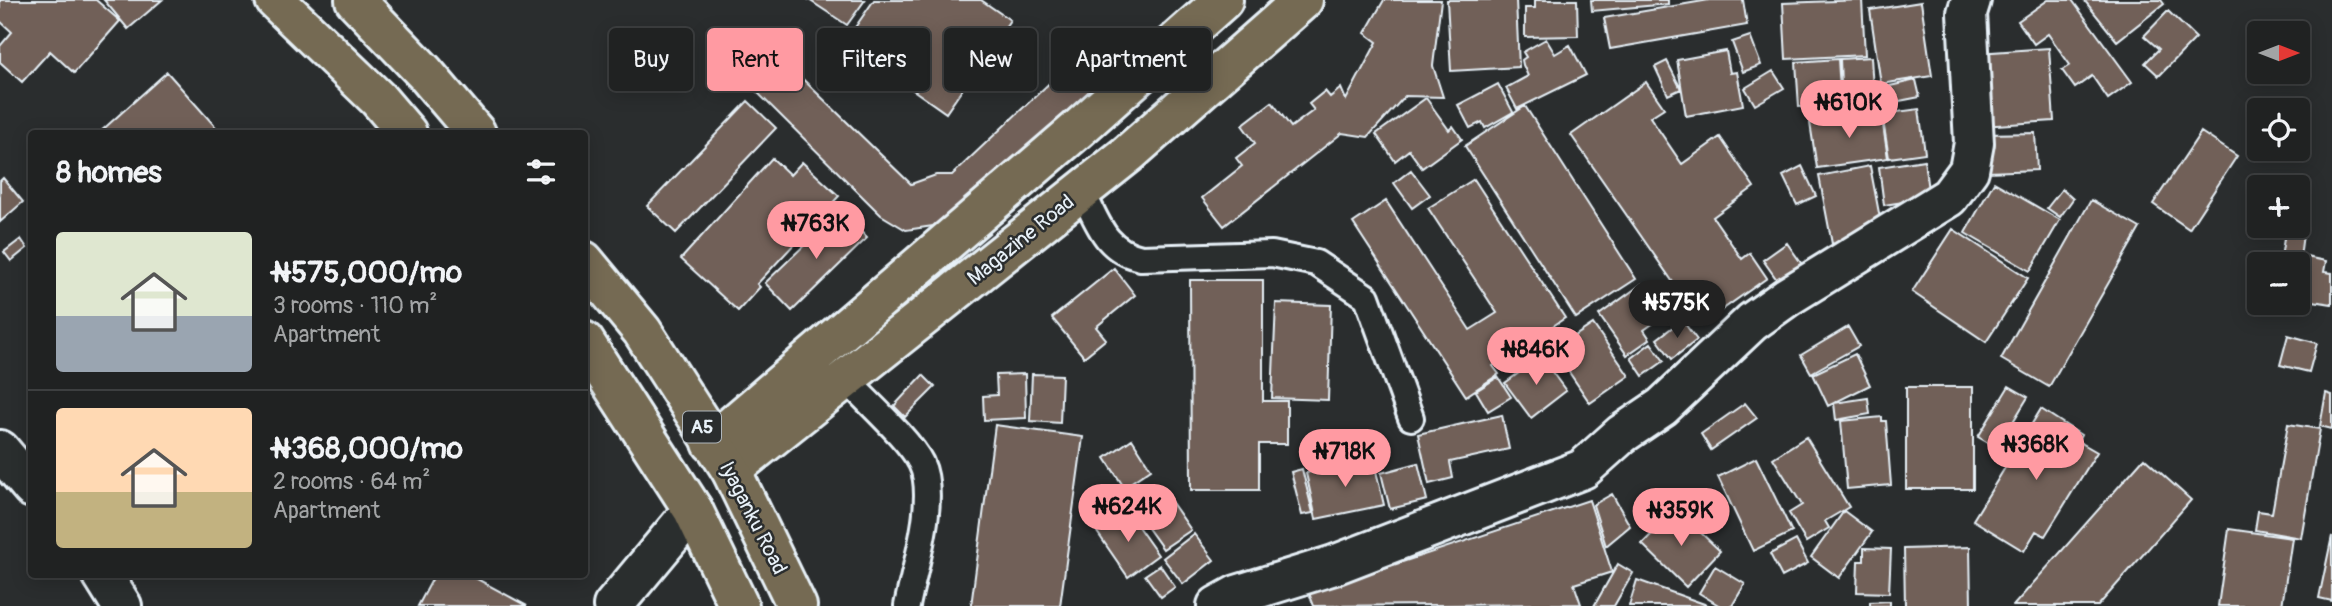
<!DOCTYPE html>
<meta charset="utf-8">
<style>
:root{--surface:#202222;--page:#282a2a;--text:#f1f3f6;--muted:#a2a4a5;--line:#3d3f40;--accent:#ff9aa2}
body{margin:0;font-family:Pangolin,sans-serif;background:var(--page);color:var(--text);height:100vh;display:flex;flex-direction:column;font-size:26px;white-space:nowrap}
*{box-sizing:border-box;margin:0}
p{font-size:23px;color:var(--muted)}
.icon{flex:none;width:38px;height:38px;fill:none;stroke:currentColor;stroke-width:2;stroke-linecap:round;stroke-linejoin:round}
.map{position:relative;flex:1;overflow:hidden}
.panel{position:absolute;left:28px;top:130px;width:560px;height:448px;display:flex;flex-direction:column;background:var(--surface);border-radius:7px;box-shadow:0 4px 18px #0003,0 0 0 2px var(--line)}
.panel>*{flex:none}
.hud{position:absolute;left:609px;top:28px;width:665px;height:63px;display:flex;gap:14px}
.needle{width:46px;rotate:90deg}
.fabs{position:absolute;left:2247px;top:21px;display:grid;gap:14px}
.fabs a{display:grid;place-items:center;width:63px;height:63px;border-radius:7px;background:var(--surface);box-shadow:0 4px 18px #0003,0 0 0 2px var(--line);font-size:35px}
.price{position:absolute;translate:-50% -60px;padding:0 16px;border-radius:24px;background:var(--accent);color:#111;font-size:23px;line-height:46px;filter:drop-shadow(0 2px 4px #0008)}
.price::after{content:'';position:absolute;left:50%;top:42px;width:21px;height:16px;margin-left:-10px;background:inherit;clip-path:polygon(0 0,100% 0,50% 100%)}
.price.current{background:#222;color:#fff}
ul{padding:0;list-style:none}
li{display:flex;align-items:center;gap:21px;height:175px;padding:0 28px}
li+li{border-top:2px solid var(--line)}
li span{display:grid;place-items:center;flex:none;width:196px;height:140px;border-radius:7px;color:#555}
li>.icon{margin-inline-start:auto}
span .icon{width:84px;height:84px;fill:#fffc;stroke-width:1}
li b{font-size:30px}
h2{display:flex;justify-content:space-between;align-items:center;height:84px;padding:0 28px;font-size:30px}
.pill{padding:0 24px;border-radius:7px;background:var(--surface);box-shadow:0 4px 18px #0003,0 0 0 2px var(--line);font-size:24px;line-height:63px}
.pill.current{background:var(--accent);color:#111}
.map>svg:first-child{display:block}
</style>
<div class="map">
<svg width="2332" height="606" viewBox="0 0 2332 606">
<rect width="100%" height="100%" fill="#2a2d2e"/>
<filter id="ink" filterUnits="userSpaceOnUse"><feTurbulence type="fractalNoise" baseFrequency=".0143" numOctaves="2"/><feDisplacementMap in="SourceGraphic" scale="14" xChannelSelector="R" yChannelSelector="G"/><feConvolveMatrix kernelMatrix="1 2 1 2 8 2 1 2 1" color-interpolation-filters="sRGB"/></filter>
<g filter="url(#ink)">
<path fill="#716158" stroke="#e8f1f8" stroke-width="2" d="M0,0H96L120,21L74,73L50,51L22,82L0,62V46L12,32L0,21Z
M104,0H162L128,29Z
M809,0H865L847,25Z
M874,0H981L1010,20L946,113L845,42Z
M1384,0H1441L1433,66L1443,97L1405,96L1368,137L1342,133L1224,226L1202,198L1242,166L1236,158L1255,143L1242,125L1272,102L1291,127L1314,110L1309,104L1325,91L1330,97L1341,88L1346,100L1377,42L1365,33Z
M1447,0H1516L1519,67L1451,71Z
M1535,0H1577L1578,36L1525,37V8H1535Z
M1591,0H1668V4L1592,11Z
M1709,0H1743L1747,25L1610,49L1604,18Z
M1862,0L1865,55L1786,59L1783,3Z
M2048,0H2072L2132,82L2108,99L2092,76L2075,88L2062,70L2070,65L2048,34L2034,44L2018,21Z
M2084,0H2161L2164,4L2117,41Z
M1921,2L1932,76L1881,84L1870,10Z
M2168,11L2196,38L2159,76L2145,63L2159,49L2144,36Z
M1750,36L1761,65L1743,72L1732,42Z
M1546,39L1555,54L1570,45L1586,75L1517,109L1506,88L1528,76L1523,65L1522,60L1526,57L1523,52Z
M2049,48L2054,121L1983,126L1978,53Z
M1726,51L1730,73L1737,72L1743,105L1686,116L1677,60Z
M1871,57L1874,107L1842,109L1840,59Z
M1075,59L1100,87L940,225L906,230L881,215L756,91L785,62L911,184L936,175H952Z
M1838,59L1841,105L1799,107L1796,62Z
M1667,61L1681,89L1668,95L1655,67Z
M1773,71L1784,88L1755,105L1745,88Z
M167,72L221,133H99Z
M1916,80L1920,97L1894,102L1890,86Z
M1646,82L1664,108L1650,117L1682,164L1720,137L1754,187L1713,217L1742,259L1750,253L1767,278L1702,324L1571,135Z
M1498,84L1513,112L1485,128L1482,122L1470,128L1458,105Z
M1426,98L1449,130L1453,126L1462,139L1422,168L1409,150L1395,161L1376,134Z
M748,101L776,128L676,233L647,206Z
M1525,106L1636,279L1576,318L1465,146Z
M1919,109L1925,153L1889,158L1882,114Z
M1881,112L1888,158L1817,168L1810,123Z
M2201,132L2237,156L2189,229L2153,204Z
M2035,133L2037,170L1988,172L1987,134Z
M772,158L790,175L802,162L839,196L757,284L760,287L738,311L681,259Z
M1924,160L1929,198L1884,205L1879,167Z
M1802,166L1816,196L1797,205L1783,176Z
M1870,166L1883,234L1832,244L1819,176Z
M1411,170L1430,195L1412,208L1394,183Z
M3,178L23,202L0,222V181Z
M1474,179L1565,318L1493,366L1499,374L1466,396L1353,223L1386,201L1470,330L1497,313L1428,208Z
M1994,182L2060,220L2030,271L1965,233Z
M2062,189L2073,199L2060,217L2047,208Z
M2091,200L2140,228L2049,387L2001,359Z
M841,210L867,238L792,311L765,283Z
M2286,226L2304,227L2298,272V264H2280Z
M1953,229L2028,278L1986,342L1912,292Z
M21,239L27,248L11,261L4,252Z
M1787,243L1806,270L1782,287L1763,260Z
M2306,257L2326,261L2324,272L2332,273V304L2300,299Z
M1114,268L1135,295L1096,327L1106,339L1084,357L1052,318Z
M1190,280H1263V401H1287V444H1259V490H1191Z
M1642,284L1665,315L1644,330L1650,339L1627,355L1599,315Z
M1276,303L1331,305L1328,400L1272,398Z
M1682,320L1697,340L1672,359L1657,339Z
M1593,324L1629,376L1590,403L1554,350Z
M1848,327L1859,346L1811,373L1801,355Z
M2288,335L2317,343L2309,372L2280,365Z
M1651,343L1664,361L1643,376L1631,358Z
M1855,354L1870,385L1828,406L1813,374Z
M1541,357L1566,391L1531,418L1505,383Z
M1025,374L1026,418L984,420L983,396L997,395L996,375Z
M1032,374L1062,375L1060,423L1030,421Z
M923,375L935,387L905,417L894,406Z
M1498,377L1511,397L1488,411L1476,391Z
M2009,386L2028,397L1997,448L1978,437Z
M1906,387H1973V489H1906Z
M2326,393L2332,395V429L2320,426Z
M1868,398L1870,414L1836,420L1834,403Z
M1745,403L1757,418L1711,450L1701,434Z
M2041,409L2081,435L2078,441L2097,452L2045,536L2036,531L2024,551L1973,520Z
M1502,415L1509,449L1450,462L1453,478L1429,484L1418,434Z
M1882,417V421H1886L1891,485L1847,489L1841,421Z
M2288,424L2320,429L2301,538L2255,530L2258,511L2272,513Z
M995,425L1083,437L1060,606H971Z
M1806,437L1849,507L1825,521L1829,528L1806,542L1789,513L1802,505L1773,458Z
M1132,439L1151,469L1124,487L1105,458Z
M1373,458L1384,505L1316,519L1306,473Z
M1756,458L1792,532L1753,551L1718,477Z
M2144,458L2191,500L2098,606H2013Z
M1418,463L1427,500L1390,509L1381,473Z
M1302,469L1313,513L1302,515L1291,472Z
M1161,487L1191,530L1163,549L1133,507Z
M1612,494L1630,526L1606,546L1593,505Z
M1589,500L1612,572L1574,584L1581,604L1314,606L1309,593Z
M1676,509L1720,551L1686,587L1642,544Z
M1127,511L1158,555L1128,577L1097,532Z
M1844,511L1872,532L1839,578L1811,557Z
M2229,529L2292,538L2282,606H2218Z
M1194,534L1214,560L1183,584L1163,558Z
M2332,536V601L2319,598Z
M1796,540L1808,563L1782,577L1770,554Z
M1970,547L1971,606H1905L1904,549Z
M1864,548L1891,549L1889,593L1857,592L1858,561H1864Z
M1618,564L1633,573L1614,606H1594Z
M1160,565L1175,587L1161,597L1145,575Z
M1715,566L1745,584L1732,606H1720L1699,593Z
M435,574H468L527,606H418Z
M1637,580L1710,606H1629Z
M1890,601V606H1870V602Z"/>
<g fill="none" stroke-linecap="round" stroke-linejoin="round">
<g stroke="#e8f1f8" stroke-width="30">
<path id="service" d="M1082,191C1098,222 1104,250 1141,258L1272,254L1316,263L1367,297L1411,418
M846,379C866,401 909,439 921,463C938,498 914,569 907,606"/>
</g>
<g stroke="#e8f1f8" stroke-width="44">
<path id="minor" d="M0,450L32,488
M102,574L122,606
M1217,606L1237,595L1334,565L1583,469L1622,434L1662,407L1752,322L1787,297L1949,197L1969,170L1974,143L1967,13L1971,0"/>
</g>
<g stroke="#e8f1f8" stroke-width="44">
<path id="secondary" d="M613,606L693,510"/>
</g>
<g stroke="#e8f1f8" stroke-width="44">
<path id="primary" d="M712,443L1077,130L1223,0
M731,470L1128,154L1303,0"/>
</g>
<g stroke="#e8f1f8" stroke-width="44">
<path id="trunk" d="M275,0L378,99L407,133
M355,0L425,73L476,133
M584,261L642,331L731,470L797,606
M584,341L693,510L739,606"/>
</g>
<use href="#service" stroke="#2a2d2e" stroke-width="24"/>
<use href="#minor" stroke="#2a2d2e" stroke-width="38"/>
<use href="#secondary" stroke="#2a2d2e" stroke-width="38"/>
<use href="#primary" stroke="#746b52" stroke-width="38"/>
<use href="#trunk" stroke="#746b52" stroke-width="38"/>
</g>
</g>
<g text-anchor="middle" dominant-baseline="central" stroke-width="5" stroke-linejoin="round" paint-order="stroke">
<rect fill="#2a2d2e" stroke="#afb6bb" stroke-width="2" x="683" y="411.5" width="38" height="31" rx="5"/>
<g font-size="19" font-weight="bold" fill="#e8f1f8">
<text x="702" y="427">A5</text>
</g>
<g font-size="21" fill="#e8f1f8" stroke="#2a2d2e">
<text transform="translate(1021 240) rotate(-39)">Magazine Road</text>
<text transform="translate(753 518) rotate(63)">Iyaganku Road</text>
</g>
</g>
</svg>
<div class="fabs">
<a><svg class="needle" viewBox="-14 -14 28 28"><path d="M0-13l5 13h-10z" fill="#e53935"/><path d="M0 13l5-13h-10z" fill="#a2a4a5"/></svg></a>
<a><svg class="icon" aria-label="locate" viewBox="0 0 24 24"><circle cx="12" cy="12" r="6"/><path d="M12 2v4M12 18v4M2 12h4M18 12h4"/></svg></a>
<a>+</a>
<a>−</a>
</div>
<b class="price" style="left:1849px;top:140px">₦610K</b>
<b class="price" style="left:816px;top:261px">₦763K</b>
<b class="price current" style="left:1677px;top:340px">₦575K</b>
<b class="price" style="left:1536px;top:387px">₦846K</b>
<b class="price" style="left:2036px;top:482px">₦368K</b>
<b class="price" style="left:1345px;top:489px">₦718K</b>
<b class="price" style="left:1128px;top:544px">₦624K</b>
<b class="price" style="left:1681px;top:548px">₦359K</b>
<div class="hud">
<a class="pill">Buy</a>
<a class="pill current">Rent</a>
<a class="pill">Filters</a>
<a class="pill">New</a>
<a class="pill">Apartment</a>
</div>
<section class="panel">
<h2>8 homes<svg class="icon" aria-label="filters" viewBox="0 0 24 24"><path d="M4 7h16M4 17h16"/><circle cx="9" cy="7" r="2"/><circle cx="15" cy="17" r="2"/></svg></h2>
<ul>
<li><span style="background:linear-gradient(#dfe7d0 60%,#9aa5b1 0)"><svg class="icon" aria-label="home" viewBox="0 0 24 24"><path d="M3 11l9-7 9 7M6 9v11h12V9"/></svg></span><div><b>₦575,000/mo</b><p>3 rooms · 110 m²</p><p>Apartment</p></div></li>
<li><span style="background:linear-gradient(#ffd9b3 60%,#c2b280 0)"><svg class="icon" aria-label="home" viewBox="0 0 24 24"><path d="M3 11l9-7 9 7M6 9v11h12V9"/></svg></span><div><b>₦368,000/mo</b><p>2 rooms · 64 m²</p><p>Apartment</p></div></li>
</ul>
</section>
</div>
